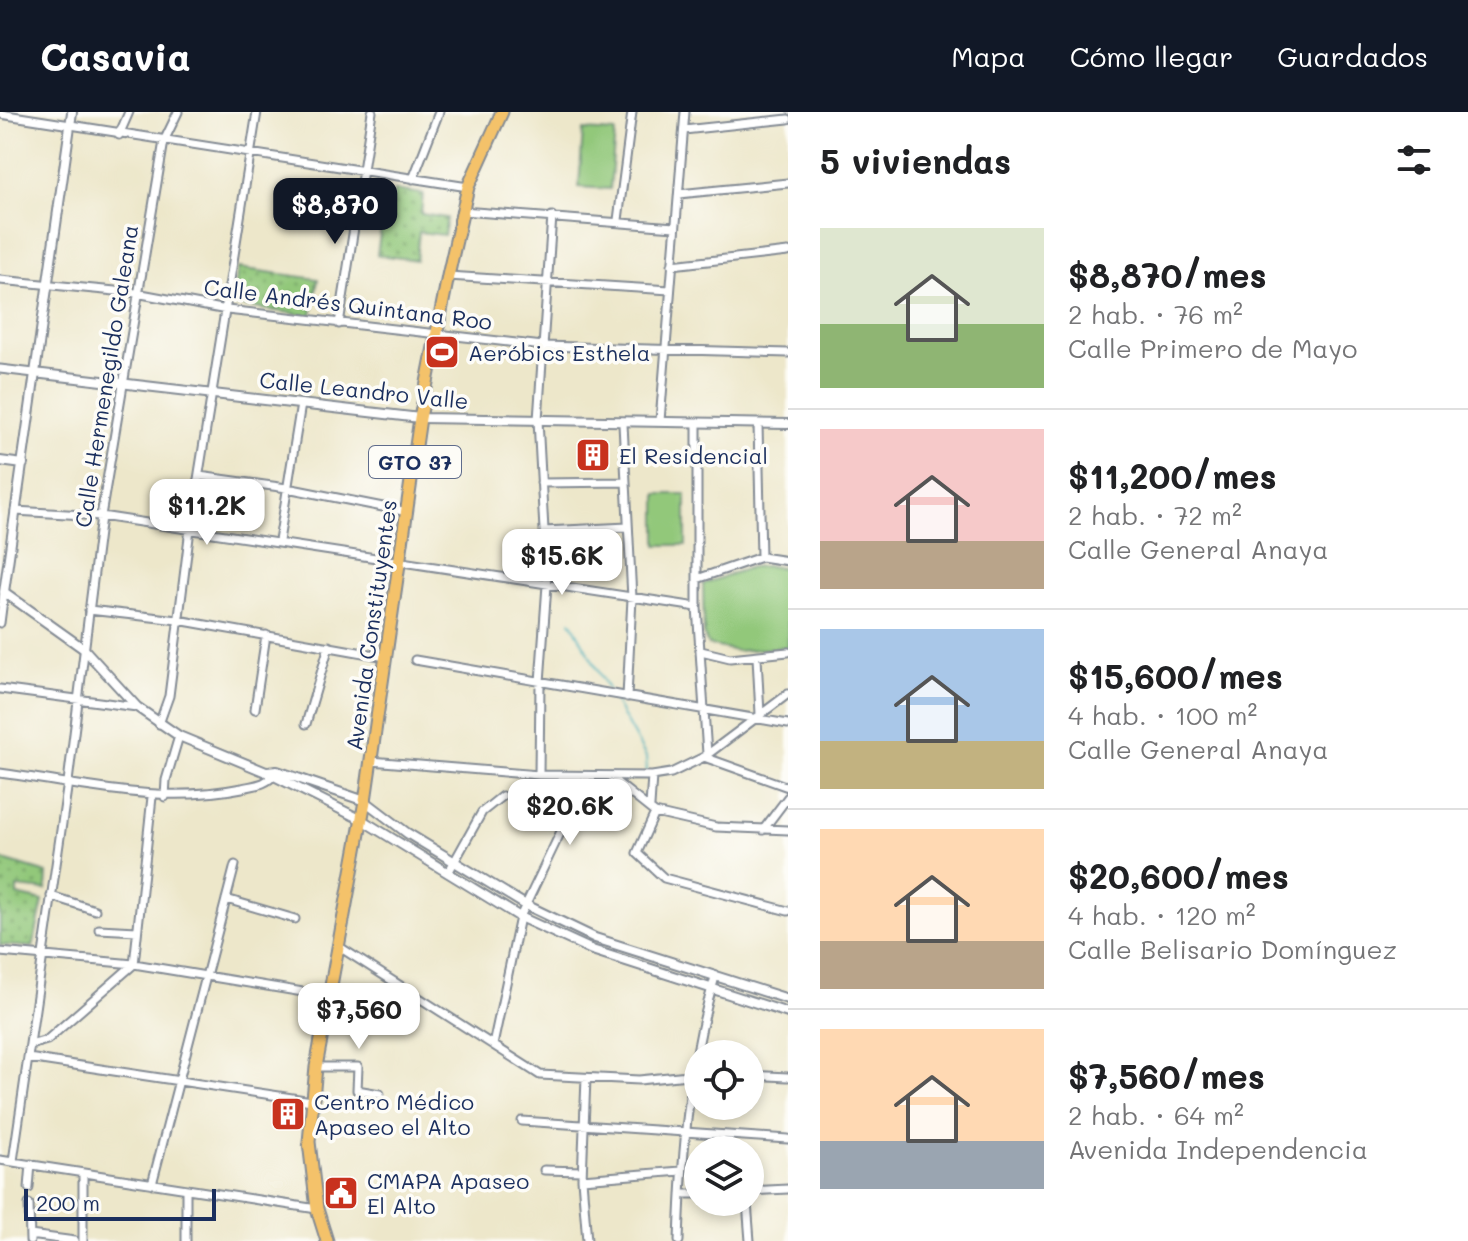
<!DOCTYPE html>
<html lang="es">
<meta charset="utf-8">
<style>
:root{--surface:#fff;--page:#f6f6f6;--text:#202124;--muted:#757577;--line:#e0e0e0;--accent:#111827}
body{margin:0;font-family:Mali,sans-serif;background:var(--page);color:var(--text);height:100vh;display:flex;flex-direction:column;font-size:30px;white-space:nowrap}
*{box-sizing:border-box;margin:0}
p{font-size:26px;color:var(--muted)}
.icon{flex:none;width:44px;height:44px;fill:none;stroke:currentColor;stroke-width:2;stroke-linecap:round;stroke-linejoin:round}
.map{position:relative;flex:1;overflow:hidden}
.sheet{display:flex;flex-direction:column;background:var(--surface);width:680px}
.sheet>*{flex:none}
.fabs{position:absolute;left:684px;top:928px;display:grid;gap:16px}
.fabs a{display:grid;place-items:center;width:80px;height:80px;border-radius:50%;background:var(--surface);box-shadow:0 4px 12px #0003;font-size:40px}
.scale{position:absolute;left:24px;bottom:20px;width:192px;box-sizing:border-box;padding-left:8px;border:4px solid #1b2f5e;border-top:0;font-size:22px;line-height:28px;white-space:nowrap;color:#1b2f5e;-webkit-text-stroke:6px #fdfcf7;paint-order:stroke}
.price{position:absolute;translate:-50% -68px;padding:0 18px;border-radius:16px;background:#fff;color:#222;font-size:26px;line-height:52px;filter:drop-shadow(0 2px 4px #0008)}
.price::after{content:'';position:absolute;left:50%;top:48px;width:24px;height:18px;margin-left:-12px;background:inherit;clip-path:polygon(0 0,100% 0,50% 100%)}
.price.on{background:var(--accent);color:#fff}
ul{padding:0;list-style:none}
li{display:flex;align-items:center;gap:24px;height:200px;padding:0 32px}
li+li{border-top:2px solid var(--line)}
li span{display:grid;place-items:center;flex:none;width:224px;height:160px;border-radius:0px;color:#555}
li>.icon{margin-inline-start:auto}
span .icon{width:96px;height:96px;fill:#fffc;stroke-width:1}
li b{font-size:34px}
h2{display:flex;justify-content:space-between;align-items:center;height:96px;padding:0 32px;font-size:34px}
header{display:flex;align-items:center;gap:48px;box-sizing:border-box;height:112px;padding:0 40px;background:var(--accent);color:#fff}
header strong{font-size:38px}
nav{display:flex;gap:44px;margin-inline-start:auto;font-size:28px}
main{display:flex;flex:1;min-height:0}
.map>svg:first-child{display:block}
</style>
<header>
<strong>Casavia</strong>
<nav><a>Mapa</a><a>Cómo llegar</a><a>Guardados</a></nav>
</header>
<main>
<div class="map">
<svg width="788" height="1129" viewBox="0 0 788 1129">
<defs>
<pattern id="grass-dots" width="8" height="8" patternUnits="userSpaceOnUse" patternTransform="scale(2)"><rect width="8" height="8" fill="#92c87a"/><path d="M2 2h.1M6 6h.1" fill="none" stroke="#76a367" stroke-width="1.8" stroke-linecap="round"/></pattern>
</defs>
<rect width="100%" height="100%" fill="#fdfcf7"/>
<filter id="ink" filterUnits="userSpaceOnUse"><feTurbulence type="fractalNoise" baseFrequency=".0125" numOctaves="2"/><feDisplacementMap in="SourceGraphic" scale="16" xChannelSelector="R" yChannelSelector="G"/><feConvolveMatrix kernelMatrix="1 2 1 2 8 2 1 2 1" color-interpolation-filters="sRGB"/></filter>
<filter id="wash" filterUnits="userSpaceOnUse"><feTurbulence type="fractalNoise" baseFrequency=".006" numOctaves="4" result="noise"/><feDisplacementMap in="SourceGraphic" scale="32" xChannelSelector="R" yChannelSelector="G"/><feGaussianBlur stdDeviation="1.8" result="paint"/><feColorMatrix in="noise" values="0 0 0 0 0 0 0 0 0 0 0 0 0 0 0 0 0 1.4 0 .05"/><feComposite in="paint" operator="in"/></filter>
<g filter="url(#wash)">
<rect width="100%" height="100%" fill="#ede7ca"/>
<path fill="url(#grass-dots)" stroke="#567c6c" stroke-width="2" d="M394,78L423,82L421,102L447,106L444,123L419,120L416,148L377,143L381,115H389Z
M238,156L318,167L312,204L232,193Z
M0,747L47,761L46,778L17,775V783L43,789L33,835L0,833Z"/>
<path fill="#92c87a" stroke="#567c6c" stroke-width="2" d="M583,18L615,20L610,77L579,75Z
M657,382H686V433H657Z
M768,454L788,456V535L736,539L708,533L704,523L703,472L751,455Z"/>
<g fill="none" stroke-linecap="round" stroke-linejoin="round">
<path stroke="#3cacb7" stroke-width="2" d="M571,509L609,579
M612,585L646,645L647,662"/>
</g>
</g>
<g filter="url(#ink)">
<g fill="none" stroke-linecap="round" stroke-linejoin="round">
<g stroke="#848b94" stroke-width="11">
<path id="minor" d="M0,2L468,75
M684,18L788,7
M119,23L129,0
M413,67L439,0
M679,82L788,71
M462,99L675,115
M618,108L632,0
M672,153L788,140
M448,164L670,178
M0,168L136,181L227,198L543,234L788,241
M339,212L372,0
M0,257L34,261
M660,309L685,0
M623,312L632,486L627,585
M697,312V495L707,642
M758,312L761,445
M199,364L287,376L408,400
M541,371L626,370
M15,399L101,404L697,495
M544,419L628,415
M279,429L301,292
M697,467L761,445L788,449
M89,498L178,508L386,545
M0,511L4,480
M701,539L730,546L788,540
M757,545L760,602
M415,548L788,612
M0,577L137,595
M255,597L266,523
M159,612L169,584L190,417L257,0
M306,612L329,534
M704,645L788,675
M371,649L539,663L652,664L671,661L704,645L788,582
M0,661C84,672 157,693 242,676C255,673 266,673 275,662
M539,663L540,570L547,473L538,308L552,104
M610,665L655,701L716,715L788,718
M165,685L166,668L179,624
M650,694L652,664
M655,701L637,741L664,766L788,799
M763,718L788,685
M448,761L482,700L502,684
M51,784L95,798
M226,787L295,807
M99,817L137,819
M338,834L540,963L639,968L698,962
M0,840L134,852L327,884
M30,933L47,928L134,852L152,685
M493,933L520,805L587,665
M28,946L312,989
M316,955H358L357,978L380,982
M750,963L788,965
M586,966L582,1067L587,1129
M522,1009L788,1027
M0,1048L317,1097
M13,1049L68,670L101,404L164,29L178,0
M544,1058L582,1059
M582,1067L681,1059
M152,1072L235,753
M29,1076L31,1052
M750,1079L788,1077
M681,1082H698
M747,1090L750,1129
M29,1092L30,1129
M30,1123L75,1129
M83,1129V1061
M186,1129V1077
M679,1129C682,1040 689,951 715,865"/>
</g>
<g stroke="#848b94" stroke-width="12">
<path id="tertiary" d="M72,0L4,480L84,537L137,595L179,624L266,660L362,708L520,805L592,838L788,901
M34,261L420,306L788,312
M0,349L23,352
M267,660L277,659L365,689L407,721L524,792L595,826L788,887"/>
</g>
<g stroke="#848b94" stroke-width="15">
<path id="primary" d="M327,1129L317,1097L309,1030L316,955L365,689L420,306L448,164L468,75L502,0"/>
</g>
<use href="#minor" stroke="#fff" stroke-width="7"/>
<use href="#tertiary" stroke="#fff" stroke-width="8"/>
<use href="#primary" stroke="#f4c26a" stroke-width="11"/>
</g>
</g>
<defs>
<g id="stadium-square" transform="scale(1.8)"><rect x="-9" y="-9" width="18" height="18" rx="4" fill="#c8321e" stroke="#fdfcf7"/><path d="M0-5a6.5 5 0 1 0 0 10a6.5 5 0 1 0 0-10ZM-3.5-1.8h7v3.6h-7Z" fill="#fff"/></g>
<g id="building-square" transform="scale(1.8)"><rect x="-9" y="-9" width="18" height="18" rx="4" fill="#c8321e" stroke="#fdfcf7"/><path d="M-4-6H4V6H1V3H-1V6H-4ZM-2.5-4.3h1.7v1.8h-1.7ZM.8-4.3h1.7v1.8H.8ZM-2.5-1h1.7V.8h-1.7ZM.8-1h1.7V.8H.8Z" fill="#fff"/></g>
<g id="civic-square" transform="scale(1.8)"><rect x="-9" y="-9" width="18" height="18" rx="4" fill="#c8321e" stroke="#fdfcf7"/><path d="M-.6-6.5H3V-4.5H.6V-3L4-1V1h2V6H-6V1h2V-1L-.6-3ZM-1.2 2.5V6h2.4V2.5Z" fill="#fff"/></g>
</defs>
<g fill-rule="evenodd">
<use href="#stadium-square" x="442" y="240"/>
<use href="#building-square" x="593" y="343"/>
<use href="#building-square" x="288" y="1002"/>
<use href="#civic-square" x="341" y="1081"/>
</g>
<g text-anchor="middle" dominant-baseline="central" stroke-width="7" stroke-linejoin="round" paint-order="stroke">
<rect fill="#fdfcf7" stroke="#5f6c8c" stroke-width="2" x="369" y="334" width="92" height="32" rx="6"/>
<g font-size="20" font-weight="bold" fill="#1b2f5e">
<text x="415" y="350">GTO 37</text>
</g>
<g font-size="22" fill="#1b2f5e" stroke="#fdfcf7">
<text transform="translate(348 192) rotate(7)">Calle Andrés Quintana Roo</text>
<text transform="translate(106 264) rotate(-81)">Calle Hermenegildo Galeana</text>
<text transform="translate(364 278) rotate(6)">Calle Leandro Valle</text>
<text transform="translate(371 513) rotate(-82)">Avenida Constituyentes</text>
</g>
<g font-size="22" fill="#1b2f5e" stroke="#fdfcf7" text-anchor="start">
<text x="468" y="240">Aeróbics Esthela</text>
<text x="619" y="343">El Residencial</text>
<text x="314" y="989">Centro Médico<tspan x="314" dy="25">Apaseo el Alto</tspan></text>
<text x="367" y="1068">CMAPA Apaseo<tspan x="367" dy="25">El Alto</tspan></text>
</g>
</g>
</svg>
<div class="fabs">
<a><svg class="icon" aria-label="locate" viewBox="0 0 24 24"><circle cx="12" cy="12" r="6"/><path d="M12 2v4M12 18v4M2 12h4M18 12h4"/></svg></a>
<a><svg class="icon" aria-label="layers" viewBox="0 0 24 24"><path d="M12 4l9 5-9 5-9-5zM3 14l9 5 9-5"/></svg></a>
</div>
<div class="scale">200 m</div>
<b class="price on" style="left:335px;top:134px">$8,870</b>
<b class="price" style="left:207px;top:435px">$11.2K</b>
<b class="price" style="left:562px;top:485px">$15.6K</b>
<b class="price" style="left:570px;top:735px">$20.6K</b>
<b class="price" style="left:359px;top:939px">$7,560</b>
</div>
<section class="sheet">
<h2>5 viviendas<svg class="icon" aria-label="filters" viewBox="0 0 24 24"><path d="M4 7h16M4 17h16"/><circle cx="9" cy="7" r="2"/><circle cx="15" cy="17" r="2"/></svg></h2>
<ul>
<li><span style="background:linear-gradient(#dfe7d0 60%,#8fb573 0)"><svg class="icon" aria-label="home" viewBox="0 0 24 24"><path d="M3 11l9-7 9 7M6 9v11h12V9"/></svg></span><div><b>$8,870/mes</b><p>2 hab. · 76 m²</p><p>Calle Primero de Mayo</p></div></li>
<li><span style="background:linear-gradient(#f6c9c9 70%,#b9a48a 0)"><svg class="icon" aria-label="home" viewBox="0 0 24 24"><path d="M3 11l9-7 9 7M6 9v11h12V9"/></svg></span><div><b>$11,200/mes</b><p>2 hab. · 72 m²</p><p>Calle General Anaya</p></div></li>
<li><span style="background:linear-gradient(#a9c7e8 70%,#c2b280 0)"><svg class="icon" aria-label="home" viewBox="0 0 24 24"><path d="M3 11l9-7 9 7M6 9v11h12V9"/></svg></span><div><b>$15,600/mes</b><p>4 hab. · 100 m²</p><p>Calle General Anaya</p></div></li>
<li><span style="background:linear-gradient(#ffd9b3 70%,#b9a48a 0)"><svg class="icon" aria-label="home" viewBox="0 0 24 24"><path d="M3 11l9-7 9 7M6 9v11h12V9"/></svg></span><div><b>$20,600/mes</b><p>4 hab. · 120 m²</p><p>Calle Belisario Domínguez</p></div></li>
<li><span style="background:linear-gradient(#ffd9b3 70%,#9aa5b1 0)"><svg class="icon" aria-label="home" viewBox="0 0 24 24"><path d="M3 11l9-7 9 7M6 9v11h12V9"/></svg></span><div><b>$7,560/mes</b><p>2 hab. · 64 m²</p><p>Avenida Independencia</p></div></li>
</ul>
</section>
</main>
